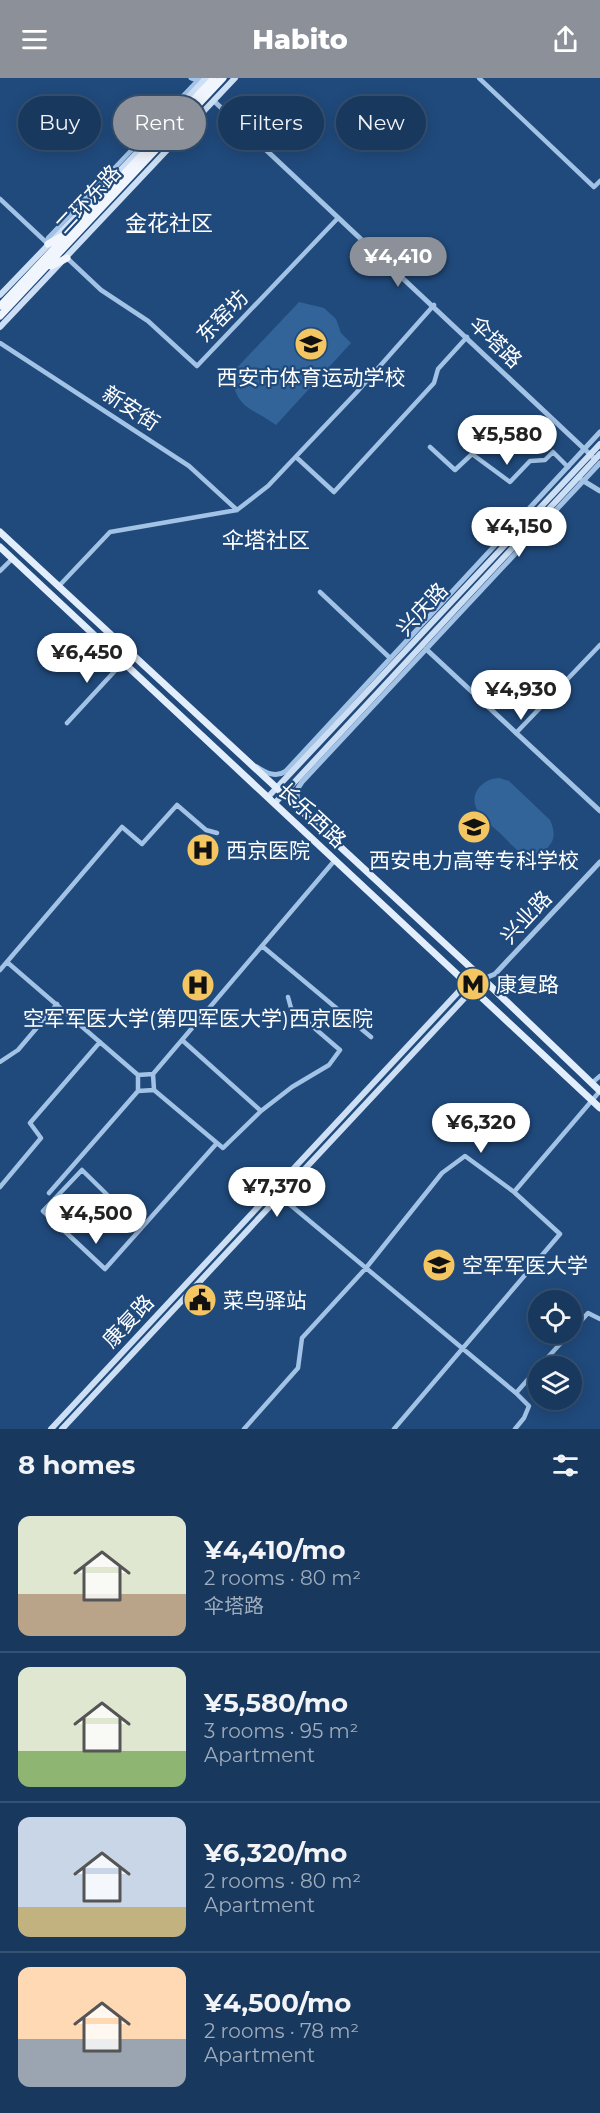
<!DOCTYPE html>
<meta charset="utf-8">
<style>
:root{--surface:#18385d;--page:#213f63;--text:#f1f3f6;--muted:#9facbc;--line:#365272;--accent:#8c9099}
body{margin:0;font-family:Montserrat,"Noto Sans SC",sans-serif;background:var(--page);color:var(--text);height:100vh;display:flex;flex-direction:column;font-size:22px;white-space:nowrap}
*{box-sizing:border-box;margin:0}
p{font-size:20px;color:var(--muted)}
.icon{flex:none;width:33px;height:33px;fill:none;stroke:currentColor;stroke-width:2;stroke-linecap:round;stroke-linejoin:round}
.map{position:relative;height:1351px;overflow:hidden}
.panel{display:flex;flex-direction:column;background:var(--surface);flex:1}
.panel>*{flex:none}
.banner{position:absolute;left:18px;top:18px;width:564px;height:54px;display:flex;gap:12px}
.controls{position:absolute;left:528px;top:1212px;display:grid;gap:12px}
.controls a{display:grid;place-items:center;width:54px;height:54px;border-radius:50%;background:var(--surface);box-shadow:0 3px 15px #0003,0 0 0 2px var(--line);font-size:30px}
.price{position:absolute;translate:-50% -51px;padding:0 14px;border-radius:21px;background:#fff;color:#222;font-size:20px;line-height:39px;filter:drop-shadow(0 2px 3px #0008)}
.price::after{content:'';position:absolute;left:50%;top:36px;width:18px;height:14px;margin-left:-9px;background:inherit;clip-path:polygon(0 0,100% 0,50% 100%)}
.price.active{background:var(--accent);color:#fff}
ul{padding:0;list-style:none}
li{display:flex;align-items:center;gap:18px;height:150px;padding:0 18px}
li+li{border-top:2px solid var(--line)}
li span{display:grid;place-items:center;flex:none;width:168px;height:120px;border-radius:12px;color:#555}
li>.icon{margin-inline-start:auto}
span .icon{width:72px;height:72px;fill:#fffc;stroke-width:1}
li b{font-size:26px}
h2{display:flex;justify-content:space-between;align-items:center;height:72px;padding:0 18px;font-size:26px}
.pill{padding:0 21px;border-radius:27px;background:var(--surface);box-shadow:0 3px 15px #0003,0 0 0 2px var(--line);font-size:21px;line-height:54px}
.pill.active{background:var(--accent);color:#fff}
header{display:flex;justify-content:space-between;align-items:center;height:78px;padding:0 18px;background:var(--accent);color:#fff;font-size:27px;font-weight:800}
.map>svg:first-child{display:block}
</style>
<header><svg class="icon" aria-label="menu" viewBox="0 0 24 24"><path d="M4 6h16M4 12h16M4 18h16"/></svg>Habito<svg class="icon" aria-label="share" viewBox="0 0 24 24"><path d="M12 15V3M7 8l5-5 5 5M5 13v7h14v-7"/></svg></header>
<div class="map">
<svg width="600" height="1351" viewBox="0 0 600 1351">
<rect width="100%" height="100%" fill="#204a7c"/>
<path fill="#32649a" d="M299,224L324,230L336,241L341,255L351,265L276,347C252,329 235,332 232,295Z
M499,700L509,703L550,742C554,751 556,760 549,768C543,777 529,779 520,774C514,770 508,763 503,758C496,751 485,743 479,735C467,718 481,701 499,700Z"/>
<g fill="none" stroke-linecap="round" stroke-linejoin="round">
<path stroke="#a2c3e6" stroke-width="4.5" d="M479,0L594,109L600,103
M0,121L48,166
M48,166V160L200,0
M67,180L101,212L148,243L197,288L338,140
M0,265L189,388L237,432
M430,369L455,392L472,376L510,404L530,383L545,382L553,374L568,389
M296,379L334,414L434,305L438,291L467,259
M0,493L12,481
M58,509L110,454L237,432L268,408L356,315L434,227
M320,514L390,580
M67,645L124,583
M516,655L600,567
M262,868L371,959
M7,884L138,997
M0,892L122,749L142,766L177,727L206,752L217,755
M182,962L261,1033L292,1009L329,987L340,972L291,930L288,919
M0,984L18,972L57,926
M153,996L138,997V1013L154,1012L153,996L335,782
M592,1005L600,998
M154,1012L223,1070L261,1033
M0,1109L41,1060L30,1045L100,964
M514,1114L600,1013
M49,1115L138,1013
M288,1125L516,1315
M141,1150L82,1092L43,1133L105,1191L217,1065
M572,1253L588,1235L600,1241
M540,1288L569,1256
M244,1351L298,1290L302,1260L366,1190L442,1095L465,1078L514,1114L560,1156L394,1351
M515,1351L524,1340L529,1328L516,1315L538,1290"/>
<path stroke="#a2c3e6" stroke-width="5" d="M191,0L202,4
M215,24L595,381
M582,402L600,413
M426,571L600,733
M257,689C266,695 276,700 286,693L600,354
M309,737L297,720L298,710L302,704L600,385
M473,911L483,901L495,896L600,784"/>
<path stroke="#ccdff5" stroke-width="6" d="M0,217L128,84L206,0
M0,249L235,0
M268,719L600,366
M275,725L600,376
M51,1351L476,895
M62,1351L473,911"/>
<path stroke="#e3eefd" stroke-width="7" d="M0,454L483,901L600,1013
M0,469L600,1030"/>
<path stroke="#f1f6fe" stroke-width="7" d="M48,166L62,158
M51,188L67,180
M0,228L214,0
M0,238L223,0"/>
</g>
<defs>
<g id="school-disc" transform="scale(1.725)"><circle r="9.5" fill="#f4c662" stroke="#204a7c"/><path d="M0-5L7-2L0 1L-7-2ZM-4 1L0 2.5L4 1V4Q0 6-4 4Z" fill="#111"/></g>
<g id="university-disc" transform="scale(1.725)"><circle r="9.5" fill="#f4c662" stroke="#204a7c"/><path d="M0-5L7-2L0 1L-7-2ZM-4 1L0 2.5L4 1V4Q0 6-4 4Z" fill="#111"/></g>
<g id="hospital-disc" transform="scale(1.725)"><circle r="9.5" fill="#f4c662" stroke="#204a7c"/><path d="M-5-5h3v3.5h4V-5h3V5h-3V1.5h-4V5h-3Z" fill="#111"/></g>
<g id="metro-disc" transform="scale(1.725)"><circle r="9.5" fill="#f4c662" stroke="#204a7c"/><path d="M-5.5 5V-5H-3L0 0L3-5H5.5V5H3V-.5L0 4L-3-.5V5Z" fill="#111"/></g>
<g id="civic-disc" transform="scale(1.725)"><circle r="9.5" fill="#f4c662" stroke="#204a7c"/><path d="M-.6-6.5H3V-4.5H.6V-3L4-1V1h2V6H-6V1h2V-1L-.6-3ZM-1.2 2.5V6h2.4V2.5Z" fill="#111"/></g>
</defs>
<g fill-rule="evenodd">
<use href="#school-disc" x="311" y="266"/>
<use href="#university-disc" x="474" y="749"/>
<use href="#hospital-disc" x="203" y="772"/>
<use href="#metro-disc" x="473" y="906"/>
<use href="#hospital-disc" x="198" y="907"/>
<use href="#university-disc" x="439" y="1187"/>
<use href="#civic-disc" x="200" y="1222"/>
</g>
<g text-anchor="middle" dominant-baseline="central" stroke-width="4.5" stroke-linejoin="round" paint-order="stroke">
<g font-size="21" fill="#fff" stroke="#204a7c">
<text transform="translate(88 121) rotate(-47)">二环东路</text>
<text transform="translate(222 238) rotate(-46)">东窑坊</text>
<text transform="translate(496 264) rotate(44)">伞塔路</text>
<text transform="translate(131 330) rotate(33)">新安街</text>
<text transform="translate(422 531) rotate(-47)">兴庆路</text>
<text transform="translate(312 737) rotate(43)">长乐西路</text>
<text transform="translate(526 839) rotate(-47)">兴业路</text>
<text transform="translate(128 1243) rotate(-47)">康复路</text>
</g>
<g font-size="21" fill="#fff" stroke="#204a7c" text-anchor="start">
<text x="311" y="299" text-anchor="middle">西安市体育运动学校</text>
<text x="226" y="772">西京医院</text>
<text x="474" y="782" text-anchor="middle">西安电力高等专科学校</text>
<text x="496" y="906">康复路</text>
<text x="198" y="940" text-anchor="middle">空军军医大学(第四军医大学)西京医院</text>
<text x="462" y="1187">空军军医大学</text>
<text x="223" y="1222">菜鸟驿站</text>
</g>
<g font-size="22" fill="#fff" stroke="#204a7c">
<text x="169" y="145">金花社区</text>
<text x="266" y="462">伞塔社区</text>
</g>
</g>
</svg>
<div class="controls">
<a><svg class="icon" aria-label="locate" viewBox="0 0 24 24"><circle cx="12" cy="12" r="6"/><path d="M12 2v4M12 18v4M2 12h4M18 12h4"/></svg></a>
<a><svg class="icon" aria-label="layers" viewBox="0 0 24 24"><path d="M12 4l9 5-9 5-9-5zM3 14l9 5 9-5"/></svg></a>
</div>
<b class="price active" style="left:398px;top:210px">¥4,410</b>
<b class="price" style="left:507px;top:388px">¥5,580</b>
<b class="price" style="left:519px;top:480px">¥4,150</b>
<b class="price" style="left:87px;top:606px">¥6,450</b>
<b class="price" style="left:521px;top:643px">¥4,930</b>
<b class="price" style="left:481px;top:1076px">¥6,320</b>
<b class="price" style="left:277px;top:1140px">¥7,370</b>
<b class="price" style="left:96px;top:1167px">¥4,500</b>
<div class="banner">
<a class="pill">Buy</a>
<a class="pill active">Rent</a>
<a class="pill">Filters</a>
<a class="pill">New</a>
</div>
</div>
<section class="panel">
<h2>8 homes<svg class="icon" aria-label="filters" viewBox="0 0 24 24"><path d="M4 7h16M4 17h16"/><circle cx="9" cy="7" r="2"/><circle cx="15" cy="17" r="2"/></svg></h2>
<ul>
<li><span style="background:linear-gradient(#dfe7d0 65%,#b9a48a 0)"><svg class="icon" aria-label="home" viewBox="0 0 24 24"><path d="M3 11l9-7 9 7M6 9v11h12V9"/></svg></span><div><b>¥4,410/mo</b><p>2 rooms · 80 m²</p><p>伞塔路</p></div></li>
<li><span style="background:linear-gradient(#dfe7d0 70%,#8fb573 0)"><svg class="icon" aria-label="home" viewBox="0 0 24 24"><path d="M3 11l9-7 9 7M6 9v11h12V9"/></svg></span><div><b>¥5,580/mo</b><p>3 rooms · 95 m²</p><p>Apartment</p></div></li>
<li><span style="background:linear-gradient(#c9d6e8 75%,#c2b280 0)"><svg class="icon" aria-label="home" viewBox="0 0 24 24"><path d="M3 11l9-7 9 7M6 9v11h12V9"/></svg></span><div><b>¥6,320/mo</b><p>2 rooms · 80 m²</p><p>Apartment</p></div></li>
<li><span style="background:linear-gradient(#ffd9b3 60%,#9aa5b1 0)"><svg class="icon" aria-label="home" viewBox="0 0 24 24"><path d="M3 11l9-7 9 7M6 9v11h12V9"/></svg></span><div><b>¥4,500/mo</b><p>2 rooms · 78 m²</p><p>Apartment</p></div></li>
</ul>
</section>
